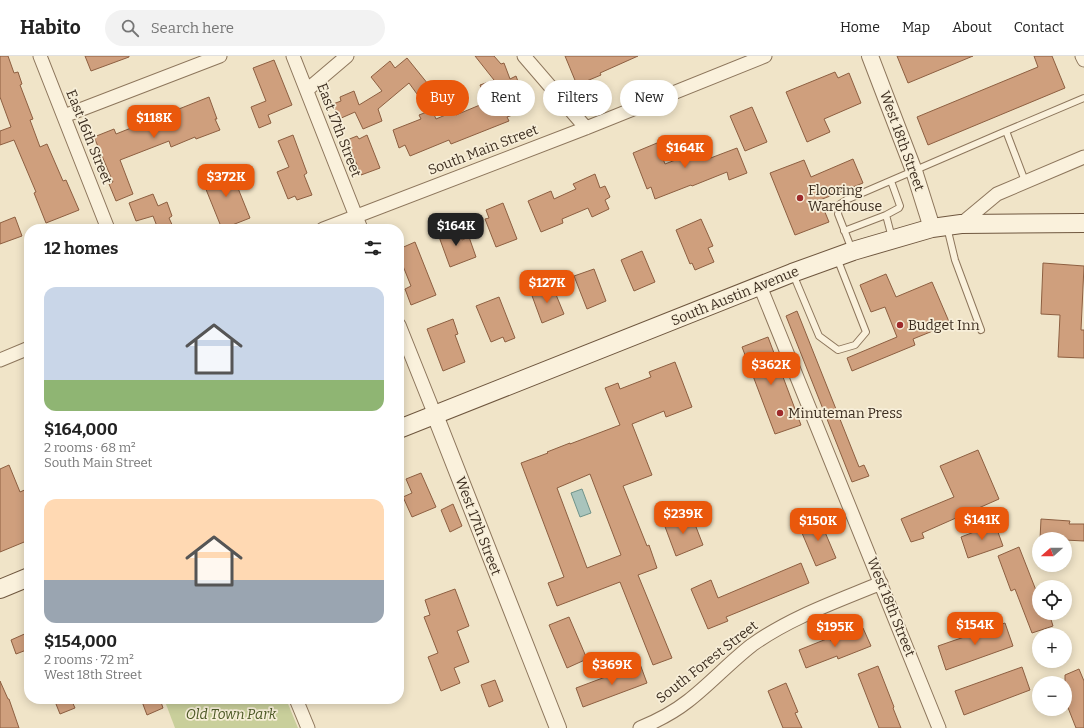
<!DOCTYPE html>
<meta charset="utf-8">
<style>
:root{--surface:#fff;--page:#f2f2f2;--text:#222;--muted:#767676;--line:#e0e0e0;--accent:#ea580c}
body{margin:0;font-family:Bitter,serif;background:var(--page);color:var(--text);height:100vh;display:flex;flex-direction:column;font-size:15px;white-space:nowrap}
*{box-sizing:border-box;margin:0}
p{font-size:13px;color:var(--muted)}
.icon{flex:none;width:22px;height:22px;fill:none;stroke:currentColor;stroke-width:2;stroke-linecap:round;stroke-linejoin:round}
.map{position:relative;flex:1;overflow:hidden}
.details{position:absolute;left:24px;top:168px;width:380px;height:480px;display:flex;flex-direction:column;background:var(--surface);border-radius:16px;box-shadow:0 2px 10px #0003}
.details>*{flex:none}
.banner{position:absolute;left:416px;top:24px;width:380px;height:36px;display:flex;gap:8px}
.needle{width:26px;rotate:249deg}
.buttons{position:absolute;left:1032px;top:476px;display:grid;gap:8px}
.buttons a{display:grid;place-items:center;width:40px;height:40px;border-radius:50%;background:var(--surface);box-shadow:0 2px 10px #0003;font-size:20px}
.price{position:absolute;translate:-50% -34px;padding:0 9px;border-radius:8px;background:var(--accent);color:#fff;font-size:13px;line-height:26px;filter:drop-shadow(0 1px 2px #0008)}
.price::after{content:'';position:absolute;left:50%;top:24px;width:12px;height:9px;margin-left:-6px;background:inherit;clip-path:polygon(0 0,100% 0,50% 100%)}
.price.on{background:#222;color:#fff}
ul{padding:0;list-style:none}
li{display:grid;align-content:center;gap:8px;height:212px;padding:0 20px}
li span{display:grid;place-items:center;height:124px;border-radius:12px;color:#555}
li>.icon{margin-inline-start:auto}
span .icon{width:72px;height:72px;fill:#fffc;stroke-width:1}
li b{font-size:17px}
h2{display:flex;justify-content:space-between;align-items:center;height:48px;padding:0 20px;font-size:17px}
.pill{padding:0 14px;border-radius:18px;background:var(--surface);box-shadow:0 2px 10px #0003;font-size:14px;line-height:36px}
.pill.on{background:var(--accent);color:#fff}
header{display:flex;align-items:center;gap:24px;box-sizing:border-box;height:56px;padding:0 20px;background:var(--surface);border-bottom:1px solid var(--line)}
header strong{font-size:19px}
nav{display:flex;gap:22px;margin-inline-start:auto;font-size:14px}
.search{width:280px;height:36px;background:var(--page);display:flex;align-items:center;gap:10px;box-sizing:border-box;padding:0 14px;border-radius:22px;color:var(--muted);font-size:15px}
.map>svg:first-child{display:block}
</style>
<header>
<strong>Habito</strong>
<div class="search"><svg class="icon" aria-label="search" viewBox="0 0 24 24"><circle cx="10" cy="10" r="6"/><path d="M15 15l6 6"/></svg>Search here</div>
<nav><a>Home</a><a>Map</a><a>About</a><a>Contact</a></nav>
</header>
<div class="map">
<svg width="1084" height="672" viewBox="0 0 1084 672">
<rect width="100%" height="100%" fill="#f0e4c8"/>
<path fill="#c9cf9b" d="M164,643H286L298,672H175Z"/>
<path fill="#a9c4bc" stroke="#6f938a" d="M582,433L591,457L580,461L571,437Z"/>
<path fill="#cf9f7d" stroke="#8d5f41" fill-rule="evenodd" d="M0,0H8L14,17L18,16L22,28L20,29L33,63L30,64L40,91L47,88L63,125L66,124L79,154L46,167L34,137L36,136L14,84L0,89V75L11,71L0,41Z
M85,0H129V1L91,15Z
M475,0H494L501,8L504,7L510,23L516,20L526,47L516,52L518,57L507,61L509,65L451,88L449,84L410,100L405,89L399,92L393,74L421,63L419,59L432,54L436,63L455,55L456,59L487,46L480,29L494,24Z
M565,0H638L600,17L601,19L577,29Z
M897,0H973L908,27Z
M1034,0H1052L1065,32L928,89L917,61L1038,11Z
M407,2L428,28L417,38L409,27L378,53L382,65L363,73L355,56L339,63L333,48L341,45L340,41L354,35L359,49L382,35L371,21L390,5L395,12Z
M274,4L292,49L268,59L271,67L259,72L251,51L266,45L253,12Z
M835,16L838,22L849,17L861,47L824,63L830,76L807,86L786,36Z
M209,41L217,63H215L220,74L196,83L195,81L171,91L169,85L120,104L133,138L116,145L109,128L113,126L94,81L114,73L116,78Z
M752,51L767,86L745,95L730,60Z
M293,79L307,117L304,119L312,139L297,144L295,140L288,143L277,116L289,111L278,85Z
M367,79L380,112L361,119L347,84L357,80L359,83Z
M657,87L665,108L704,93L708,103L737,92L747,117L729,124L727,116L692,130L691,129L655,143L651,131L647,133L633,97Z
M853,103L863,127L820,144L829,166L795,179L770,117L804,104L811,121Z
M229,110L250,162L222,173L201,121Z
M595,118L600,132L605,130L610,141L605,144L609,153L592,161L588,152L562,163L563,167L541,176L528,145L551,135L554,143L576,133L573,128Z
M153,138L158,150L167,146L172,160L169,162L174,173H158L153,160L136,165L129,147Z
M503,147L517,183L496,191L485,163L489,162L486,154Z
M15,161L22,180L0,188V167Z
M701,163L713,190L708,192L714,206L695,214L692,207L690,208L676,174Z
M457,170L462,184L469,181L476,201L450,211L438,178Z
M415,186L436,239L411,249L405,233L411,230L399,200V193Z
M642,195L655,226L634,235L621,204Z
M1043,207L1084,210L1081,274H1084V302L1058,301L1060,259L1041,258Z
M594,213L606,245L587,253L574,220Z
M886,218L896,241L932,226L950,268L913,283L915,289L852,315L847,302L897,281L885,251L871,256L860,229Z
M552,229L564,258L542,267L531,237Z
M499,241L515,282L505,286L503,281L491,286L476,250Z
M797,255L859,411L864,409L869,420L852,426L786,260Z
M453,263L458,278L455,279L465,306L443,315L427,273Z
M768,281L801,369L775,378L742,291Z
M675,306L692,351L666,361L664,355L632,368L652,419L623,430L647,490L649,489L657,512L638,519L672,602L653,609L620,526L557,550L548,527L564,521L521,407L548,397L547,396L570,387V388L620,369L605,332L618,327L620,333L651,321L649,316ZM590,418L621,499L587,512L557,432Z
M978,394L999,443L922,477L924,482L911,486L901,463L954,441L940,410Z
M9,409L20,436L29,432V484L0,496V413Z
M421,417L436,451L412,461L403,441L412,437L406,423Z
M453,448L462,470L450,476L441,454Z
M691,458L703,489L676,500L664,468Z
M819,462L836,502L816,510L799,470Z
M1041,463L1070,465L1069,468H1084V485L1065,484V483H1040Z
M995,468L1003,490L968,502L961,481Z
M1019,491L1039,542V557H1049L1053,570L1032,577L1015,533L1011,535L998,500Z
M801,507L809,527L726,561L728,565L708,573L691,533L711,524L718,542Z
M455,533L469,570L457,575L469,606L454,612L460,627L441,635L428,601L438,597L424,561L430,559L425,544Z
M569,561L587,603L567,612L549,569Z
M1005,567L1013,590L946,614L938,590Z
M863,572L871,590L838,603L837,600L806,612L799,594L829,582L831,585Z
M29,576V593L16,598L11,584Z
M640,608L647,627L583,651L576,632Z
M878,610L894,651L893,652L901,672H879L858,618Z
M1022,611L1030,634L964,659L955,635Z
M1079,613L1084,625V672H1076L1065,644V619Z
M495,624L503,645L489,651L481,629Z
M0,625L8,643H9L19,672H0Z
M786,627L798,656L795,657L802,672H783L768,635Z
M54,643H71L75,652L60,658Z
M141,643H160L163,652L147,659Z"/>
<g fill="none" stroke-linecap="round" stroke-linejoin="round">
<g stroke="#8d765c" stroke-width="8">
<path id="service" d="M1025,125L1006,75L1084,42
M886,159L899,152L900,150L891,125
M947,171L955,204L981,274
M844,175L886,159L892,182
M852,194L838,158L840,148L846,144L1006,75
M793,218L819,280L838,294L855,289L866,276L837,202"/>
</g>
<g stroke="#8d765c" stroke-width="15">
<path id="minor" d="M40,0L108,173
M293,0L361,173
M524,0L586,72
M1082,0L1084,4
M307,34L347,0
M64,60L220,0
M961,168L997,138L1084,101
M323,173L586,72L765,0
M760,230L939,672
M399,269L435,359
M0,304L29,292
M296,643L308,672
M640,672C657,665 674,656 688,645C710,628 730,606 752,589C791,561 838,545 881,527"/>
</g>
<g stroke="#8d765c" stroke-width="18">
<path id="tertiary" d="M870,0L914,115L932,172
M435,359L558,672"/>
</g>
<g stroke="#6f573f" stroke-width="20">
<path id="secondary" d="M399,373L792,217L853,195L932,172L961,168L1084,167
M0,533L29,521"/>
</g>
<use href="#service" stroke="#faf1dc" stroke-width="6"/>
<use href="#minor" stroke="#faf1dc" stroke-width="13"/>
<use href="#tertiary" stroke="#faf1dc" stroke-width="16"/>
<use href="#secondary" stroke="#faf1dc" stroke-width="18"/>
</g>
<g fill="#9e2a2b" stroke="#f7eed8" stroke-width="1.5">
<circle cx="800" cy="142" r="4"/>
<circle cx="900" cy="269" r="4"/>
<circle cx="780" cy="357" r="4"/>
</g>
<g text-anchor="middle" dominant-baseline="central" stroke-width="3.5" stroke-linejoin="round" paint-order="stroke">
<g font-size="14" fill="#3d2e20" stroke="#f7eed8">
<text transform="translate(339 74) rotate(69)">East 17th Street</text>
<text transform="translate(89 81) rotate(68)">East 16th Street</text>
<text transform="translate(902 85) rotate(70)">West 18th Street</text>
<text transform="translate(483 94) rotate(-21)">South Main Street</text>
<text transform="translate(735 240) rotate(-22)">South Austin Avenue</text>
<text transform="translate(478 470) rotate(69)">West 17th Street</text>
<text transform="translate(891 551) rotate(68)">West 18th Street</text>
<text transform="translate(707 606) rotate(-38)">South Forest Street</text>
</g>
<g font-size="14" fill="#3d2e20" stroke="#f7eed8" text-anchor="start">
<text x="808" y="134">Flooring<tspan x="808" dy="16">Warehouse</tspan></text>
<text x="908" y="269">Budget Inn</text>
<text x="788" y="357">Minuteman Press</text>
</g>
<g font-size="14" font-style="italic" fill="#4d5a26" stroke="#f7eed8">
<text x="231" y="658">Old Town Park</text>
</g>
</g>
</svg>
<div class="buttons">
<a><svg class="needle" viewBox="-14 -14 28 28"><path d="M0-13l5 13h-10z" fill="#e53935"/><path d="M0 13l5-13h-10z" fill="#767676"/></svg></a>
<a><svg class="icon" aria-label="locate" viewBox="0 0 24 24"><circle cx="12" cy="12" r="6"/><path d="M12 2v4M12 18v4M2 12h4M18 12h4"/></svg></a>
<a>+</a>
<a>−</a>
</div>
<b class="price" style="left:154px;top:83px">$118K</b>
<b class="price" style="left:685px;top:113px">$164K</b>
<b class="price" style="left:226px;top:142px">$372K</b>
<b class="price on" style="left:456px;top:191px">$164K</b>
<b class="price" style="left:547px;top:248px">$127K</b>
<b class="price" style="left:771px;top:330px">$362K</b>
<b class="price" style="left:683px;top:479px">$239K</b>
<b class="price" style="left:982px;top:485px">$141K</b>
<b class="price" style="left:818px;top:486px">$150K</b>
<b class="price" style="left:975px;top:590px">$154K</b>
<b class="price" style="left:835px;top:592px">$195K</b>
<b class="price" style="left:612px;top:630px">$369K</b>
<div class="banner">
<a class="pill on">Buy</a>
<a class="pill">Rent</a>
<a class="pill">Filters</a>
<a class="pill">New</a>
</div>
<section class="details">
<h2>12 homes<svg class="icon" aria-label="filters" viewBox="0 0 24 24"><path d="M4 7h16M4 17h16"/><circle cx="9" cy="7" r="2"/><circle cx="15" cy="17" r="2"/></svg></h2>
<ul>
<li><span style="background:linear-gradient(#c9d6e8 75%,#8fb573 0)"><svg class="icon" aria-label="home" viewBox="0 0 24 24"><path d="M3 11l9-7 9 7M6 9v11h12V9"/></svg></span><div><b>$164,000</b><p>2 rooms · 68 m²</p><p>South Main Street</p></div></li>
<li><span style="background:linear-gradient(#ffd9b3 65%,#9aa5b1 0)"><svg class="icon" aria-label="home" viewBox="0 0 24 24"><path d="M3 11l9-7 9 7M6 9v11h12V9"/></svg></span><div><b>$154,000</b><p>2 rooms · 72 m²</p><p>West 18th Street</p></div></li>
</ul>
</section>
</div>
